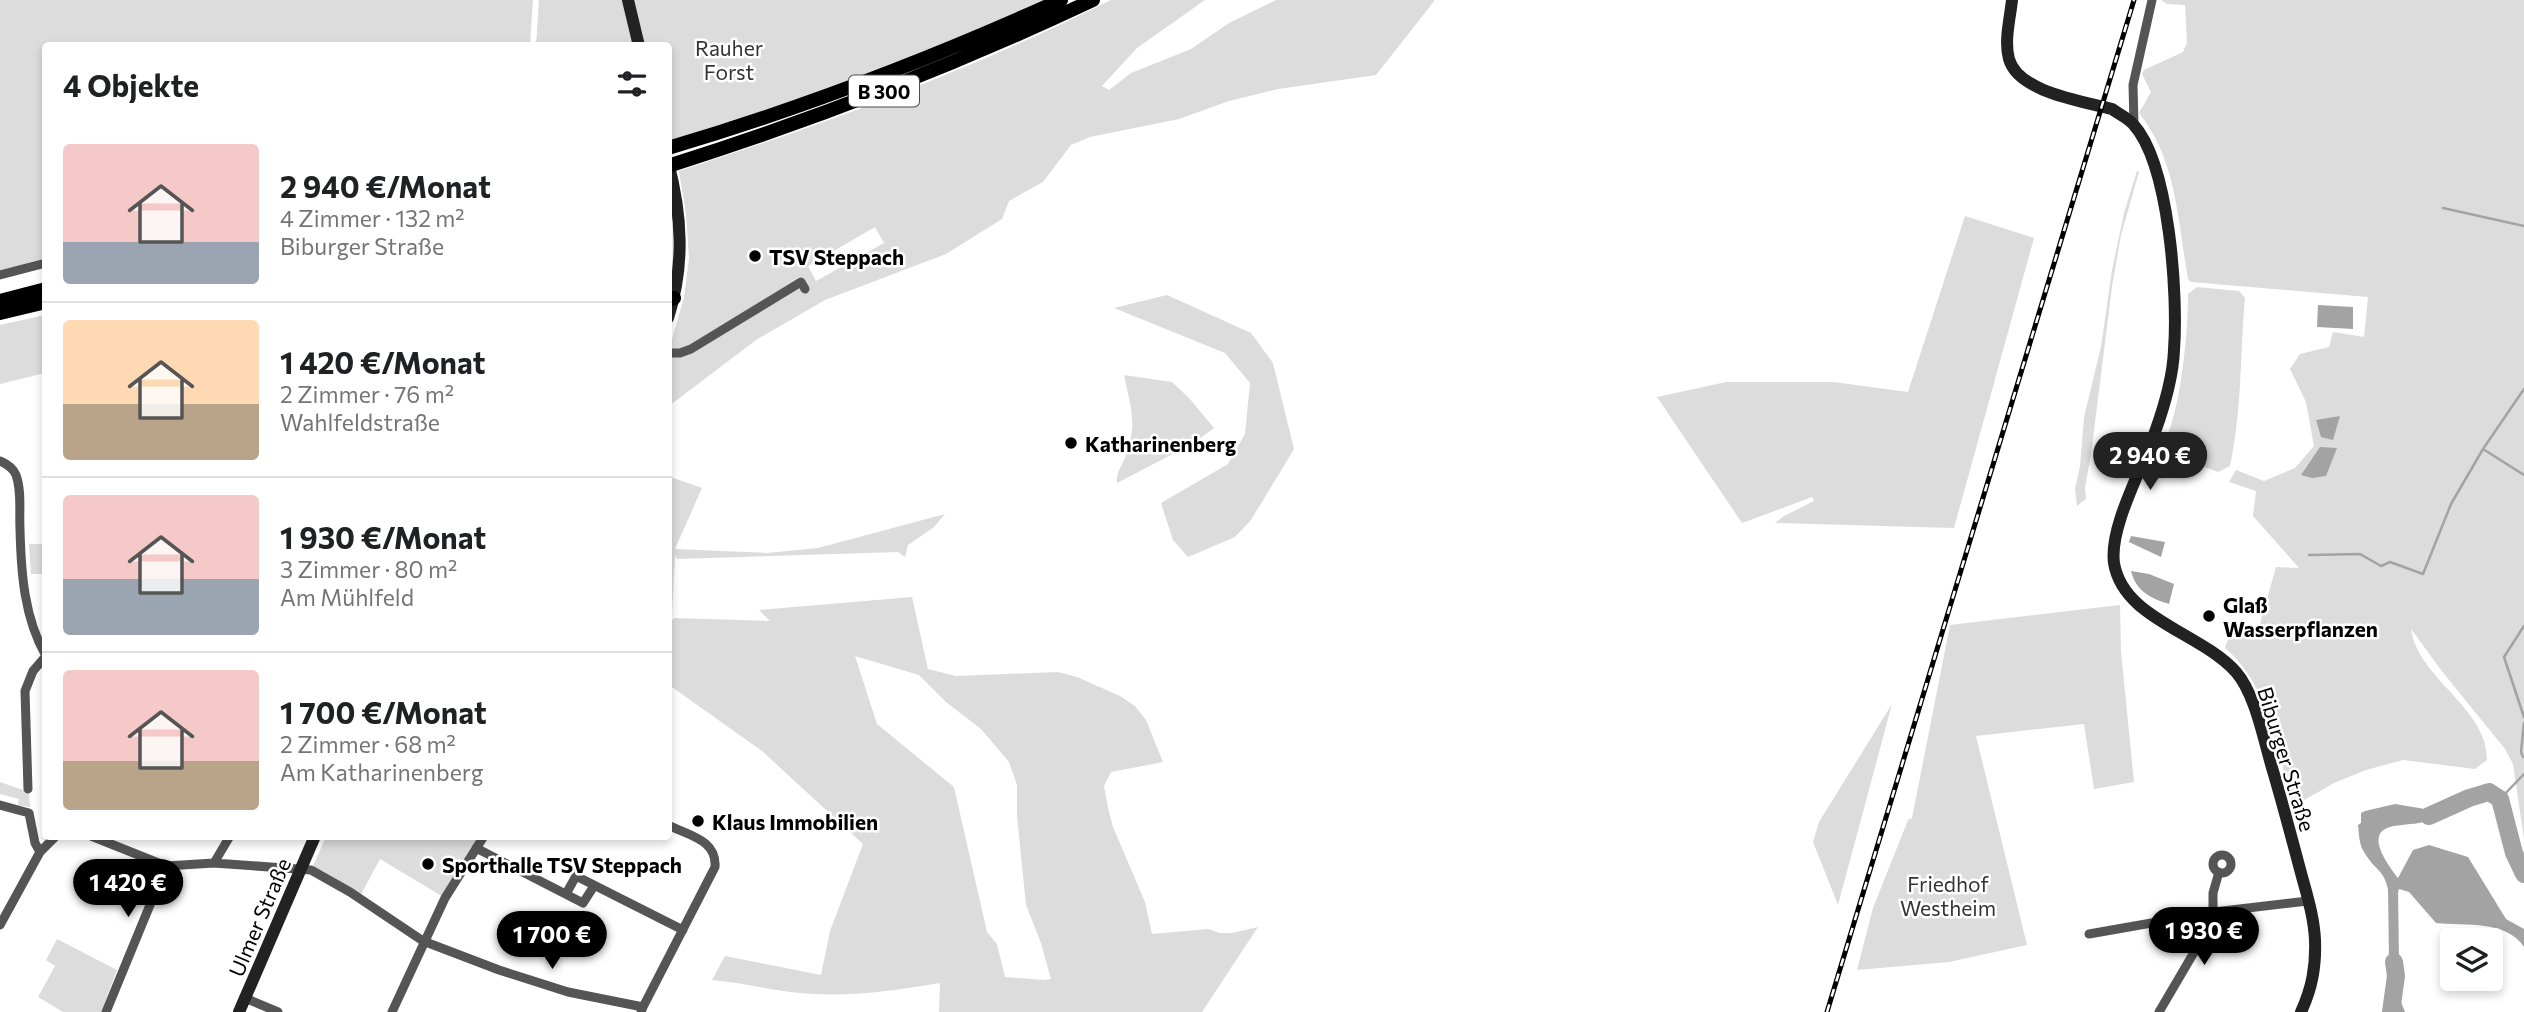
<!DOCTYPE html>
<html lang="de">
<meta charset="utf-8">
<style>
:root{--surface:#fff;--page:#f6f6f6;--text:#202124;--muted:#757577;--line:#e0e0e0;--accent:#000}
body{margin:0;font-family:Commissioner,sans-serif;background:var(--page);color:var(--text);height:100vh;display:flex;flex-direction:column;font-size:26px;white-space:nowrap}
*{box-sizing:border-box;margin:0}
p{font-size:23px;color:var(--muted)}
.icon{flex:none;width:38px;height:38px;fill:none;stroke:currentColor;stroke-width:2;stroke-linecap:round;stroke-linejoin:round}
.map{position:relative;flex:1;overflow:hidden}
.panel{position:absolute;left:42px;top:42px;width:630px;height:798px;display:flex;flex-direction:column;background:var(--surface);border-radius:7px;box-shadow:0 4px 10px #0003}
.panel>*{flex:none}
.buttons{position:absolute;left:2440px;top:928px;display:grid;gap:14px}
.buttons a{display:grid;place-items:center;width:63px;height:63px;border-radius:7px;background:var(--surface);box-shadow:0 4px 10px #0003;font-size:35px}
.price{position:absolute;translate:-50% -60px;padding:0 16px;border-radius:24px;background:var(--accent);color:#fff;font-size:23px;line-height:46px;filter:drop-shadow(0 2px 4px #0008)}
.price::after{content:'';position:absolute;left:50%;top:42px;width:21px;height:16px;margin-left:-10px;background:inherit;clip-path:polygon(0 0,100% 0,50% 100%)}
.price.selected{background:#222;color:#fff}
ul{padding:0;list-style:none}
li{display:flex;align-items:center;gap:21px;height:175px;padding:0 21px}
li+li{border-top:2px solid var(--line)}
li span{display:grid;place-items:center;flex:none;width:196px;height:140px;border-radius:7px;color:#555}
li>.icon{margin-inline-start:auto}
span .icon{width:84px;height:84px;fill:#fffc;stroke-width:1}
li b{font-size:30px}
h2{display:flex;justify-content:space-between;align-items:center;height:84px;padding:0 21px;font-size:30px}
.map>svg:first-child{display:block}
</style>
<div class="map">
<svg width="2524" height="1012" viewBox="0 0 2524 1012">
<rect width="100%" height="100%" fill="#fff"/>
<path fill="#dcdcdc" fill-rule="evenodd" d="M0,0H533L530,45L46,46L45,260L0,270Z
M539,0H1048L892,65L800,99L671,140L668,127V46H536Z
M1111,0H1205L1137,48L1102,86L1109,90L1131,73L1191,49L1229,23L1276,0H1435L1376,75L1278,89L1229,101L1179,119L1090,137L1071,145L1043,182L1009,201L1002,219L946,254L825,300L756,340L669,406L668,354L684,297L689,258L686,214L679,171C826,124 973,69 1111,0ZM875,227L884,243L816,281L808,266Z
M2161,0H2524V839L2513,764L2505,749L2441,670L2411,629C2418,679 2488,708 2487,760L2475,769L2403,760L2366,770L2334,783L2301,802L2292,803C2277,750 2269,685 2225,648C2230,630 2241,625 2259,627L2276,567L2299,568L2253,516L2256,491L2229,482L2236,470L2264,481L2295,468L2314,446L2306,402L2290,369L2300,354L2329,347L2333,332L2364,337L2368,297L2191,282L2188,279C2178,223 2177,160 2139,113L2151,92L2142,74L2144,70L2183,52L2187,43L2185,5L2167,4Z
M2137,171L2139,172L2121,235L2112,287L2091,454L2085,488L2086,499L2077,506L2075,489L2080,466L2084,417L2101,347L2112,270L2124,213Z
M1965,216L2034,238L1954,528L1775,523L1784,516L1814,501L1812,497L1742,523L1657,397L1726,382H1834L1908,392Z
M2197,287L2239,291L2245,298C2240,354 2242,411 2230,466L2218,472L2173,455L2161,448C2181,417 2188,332 2188,294Z
M1167,295L1251,333L1273,363L1294,449L1251,520L1235,537L1188,557L1173,540L1161,503L1228,464L1245,434L1250,383L1225,353L1114,308Z
M45,315V373L0,384V325Z
M1124,375L1172,382L1189,398L1214,428L1194,443L1117,483C1116,470 1124,464 1127,452C1130,445 1131,437 1132,430C1134,416 1127,389 1124,375Z
M668,476L702,488L675,549L767,553L818,548L945,514L934,527L908,545L905,557L898,552L677,559L675,555L672,614L669,621Z
M29,544H45V574H31Z
M912,597L928,669L956,676L1058,672L1077,677L1120,696L1135,706L1146,720L1163,762L1111,772L1104,786L1108,808L1113,827L1145,902L1152,934L1208,929L1220,933H1232L1258,927L1202,1012H939L940,983C898,990 858,996 815,994C781,993 746,983 712,980L725,956L821,975L830,931L863,844L762,751L669,685V624L674,618L770,621L759,610ZM855,656L919,675L946,702L981,729L1009,762L1017,785V816L1026,905L1041,943L1051,979L1044,980L1005,977L997,944L987,932L954,787L877,724Z
M2120,605L2121,651L2134,782L2094,789L2084,724L1976,736L2027,945L1949,962L1857,970L1873,908L1908,820L1912,818L1950,625Z
M1892,704L1838,905L1813,842L1819,822Z
M0,782L29,792L30,807L18,805L19,799L0,794Z
M326,837H484L445,898L380,859L359,898L311,870Z
M57,939L117,970L101,1012H63L38,997L55,966L46,960Z"/>
<path fill="#a3a3a3" d="M2318,305L2353,307V329L2317,327Z
M2340,416L2333,440L2321,437L2316,420Z
M2320,447L2337,448L2326,476L2312,478L2301,475Z
M2131,536L2165,542L2161,557L2129,542Z
M2131,571L2149,574L2174,584L2169,604C2150,598 2136,591 2131,571Z
M2395,804L2431,810L2448,808C2440,813 2432,820 2423,822C2412,825 2400,824 2390,827C2364,834 2389,866 2398,878L2413,850L2429,845L2468,857L2506,919L2524,929V947C2506,920 2466,926 2436,923L2409,892L2399,889L2396,898L2390,899C2385,867 2377,874 2364,852C2359,844 2359,834 2358,825L2361,823V813L2365,811Z
M2395,970L2399,984L2397,992L2405,1012H2387L2389,984Z"/>
<g fill="none" stroke-linecap="round" stroke-linejoin="round">
<path stroke="#a3a3a3" stroke-width="2.5" d="M2443,208L2524,226
M2524,389L2483,449L2524,475
M2309,555L2360,554L2381,566L2390,562L2423,574L2451,504L2483,449
M2524,626L2504,657L2524,717
M2523,757L2521,752L2524,723
M2500,799L2524,774"/>
<path stroke="#a3a3a3" stroke-width="10" d="M2393,886L2394,962"/>
<path stroke="#a3a3a3" stroke-width="18" d="M2429,816L2469,798L2489,792L2500,799L2514,853L2524,874
M2391,1012L2396,976L2394,962"/>
<path stroke="#555" stroke-width="9" d="M2134,125L2133,85L2152,0
M0,275L46,263
M668,353H680L691,349L801,282L805,289
M0,461C7,464 13,468 16,475C22,491 19,512 20,529C21,572 24,618 46,656
M28,789L25,691L33,671L46,656
M0,805L29,813L35,843L40,852
M91,836L166,866L214,863L311,870L350,892L423,941L499,970L568,992L643,1007L641,1012
M476,848L583,903L594,886
M2213 864a9 9 0 1 1 18 0a9 9 0 1 1-18 0Z
M214,863L230,836
M566,894L576,876L683,930
M0,925L40,852L56,836
M2089,934L2214,912L2308,901
M245,998L278,1012
M643,1007L715,867C717,840 690,836 668,825
M106,1012L166,866
M392,1012L445,898L484,836
M2159,1012L2213,920V893L2219,872"/>
<path stroke="#222" stroke-width="12" d="M628,0L639,46
M2012,0C2010,19 2004,41 2009,59C2018,92 2082,101 2112,109C2119,114 2128,118 2133,124C2170,164 2178,297 2174,350C2173,377 2164,407 2155,432C2143,467 2109,527 2114,563C2123,619 2200,632 2236,672C2256,695 2264,742 2273,771C2283,805 2292,839 2301,873C2307,895 2314,917 2315,940C2316,967 2312,988 2301,1012
M668,162C682,215 685,265 668,318
M239,1012L315,836"/>
<path stroke="#000" stroke-width="14" d="M668,148C803,108 933,58 1061,0
M668,166C814,120 955,65 1093,0
M668,300L674,298
M0,301L46,289
M0,313L46,302"/>
<g stroke="#000" stroke-width="5">
<path id="rail" d="M1827,1012L2134,0"/>
</g>
<use href="#rail" stroke="#fff" stroke-width="2.5" stroke-dasharray="8" stroke-linecap="butt"/>
</g>
<g fill="#000" stroke="#fff" stroke-width="2.5">
<circle cx="755" cy="256" r="7"/>
<circle cx="1071" cy="443" r="7"/>
<circle cx="2209" cy="616" r="7"/>
<circle cx="698" cy="821" r="7"/>
<circle cx="428" cy="864" r="7"/>
</g>
<g text-anchor="middle" dominant-baseline="central" stroke-width="5" stroke-linejoin="round" paint-order="stroke">
<rect fill="#fff" stroke="#4c4c4c" stroke-width="2" x="849" y="75.5" width="70" height="31" rx="5"/>
<g font-size="19" font-weight="bold" fill="#000">
<text x="884" y="91">B 300</text>
</g>
<g font-size="21" fill="#333" stroke="#fff">
<text x="729" y="47">Rauher<tspan x="729" dy="24">Forst</tspan></text>
<text x="1948" y="883">Friedhof<tspan x="1948" dy="24">Westheim</tspan></text>
</g>
<g font-size="21" font-weight="bold" fill="#000" stroke="#fff" text-anchor="start">
<text x="769" y="256">TSV Steppach</text>
<text x="1085" y="443">Katharinenberg</text>
<text x="2223" y="604">Glaß<tspan x="2223" dy="24">Wasserpflanzen</tspan></text>
<text x="712" y="821">Klaus Immobilien</text>
<text x="442" y="864">Sporthalle TSV Steppach</text>
</g>
<g font-size="21" fill="#000" stroke="#fff">
<text transform="translate(2287 759) rotate(73)">Biburger Straße</text>
<text transform="translate(259 917) rotate(-67)">Ulmer Straße</text>
</g>
</g>
</svg>
<div class="buttons">
<a><svg class="icon" aria-label="layers" viewBox="0 0 24 24"><path d="M12 4l9 5-9 5-9-5zM3 14l9 5 9-5"/></svg></a>
</div>
<b class="price selected" style="left:2150px;top:492px">2 940 €</b>
<b class="price" style="left:128px;top:919px">1 420 €</b>
<b class="price" style="left:2204px;top:967px">1 930 €</b>
<b class="price" style="left:552px;top:971px">1 700 €</b>
<section class="panel">
<h2>4 Objekte<svg class="icon" aria-label="filters" viewBox="0 0 24 24"><path d="M4 7h16M4 17h16"/><circle cx="9" cy="7" r="2"/><circle cx="15" cy="17" r="2"/></svg></h2>
<ul>
<li><span style="background:linear-gradient(#f6c9c9 70%,#9aa5b1 0)"><svg class="icon" aria-label="home" viewBox="0 0 24 24"><path d="M3 11l9-7 9 7M6 9v11h12V9"/></svg></span><div><b>2 940 €/Monat</b><p>4 Zimmer · 132 m²</p><p>Biburger Straße</p></div></li>
<li><span style="background:linear-gradient(#ffd9b3 60%,#b9a48a 0)"><svg class="icon" aria-label="home" viewBox="0 0 24 24"><path d="M3 11l9-7 9 7M6 9v11h12V9"/></svg></span><div><b>1 420 €/Monat</b><p>2 Zimmer · 76 m²</p><p>Wahlfeldstraße</p></div></li>
<li><span style="background:linear-gradient(#f6c9c9 60%,#9aa5b1 0)"><svg class="icon" aria-label="home" viewBox="0 0 24 24"><path d="M3 11l9-7 9 7M6 9v11h12V9"/></svg></span><div><b>1 930 €/Monat</b><p>3 Zimmer · 80 m²</p><p>Am Mühlfeld</p></div></li>
<li><span style="background:linear-gradient(#f6c9c9 65%,#b9a48a 0)"><svg class="icon" aria-label="home" viewBox="0 0 24 24"><path d="M3 11l9-7 9 7M6 9v11h12V9"/></svg></span><div><b>1 700 €/Monat</b><p>2 Zimmer · 68 m²</p><p>Am Katharinenberg</p></div></li>
</ul>
</section>
</div>
